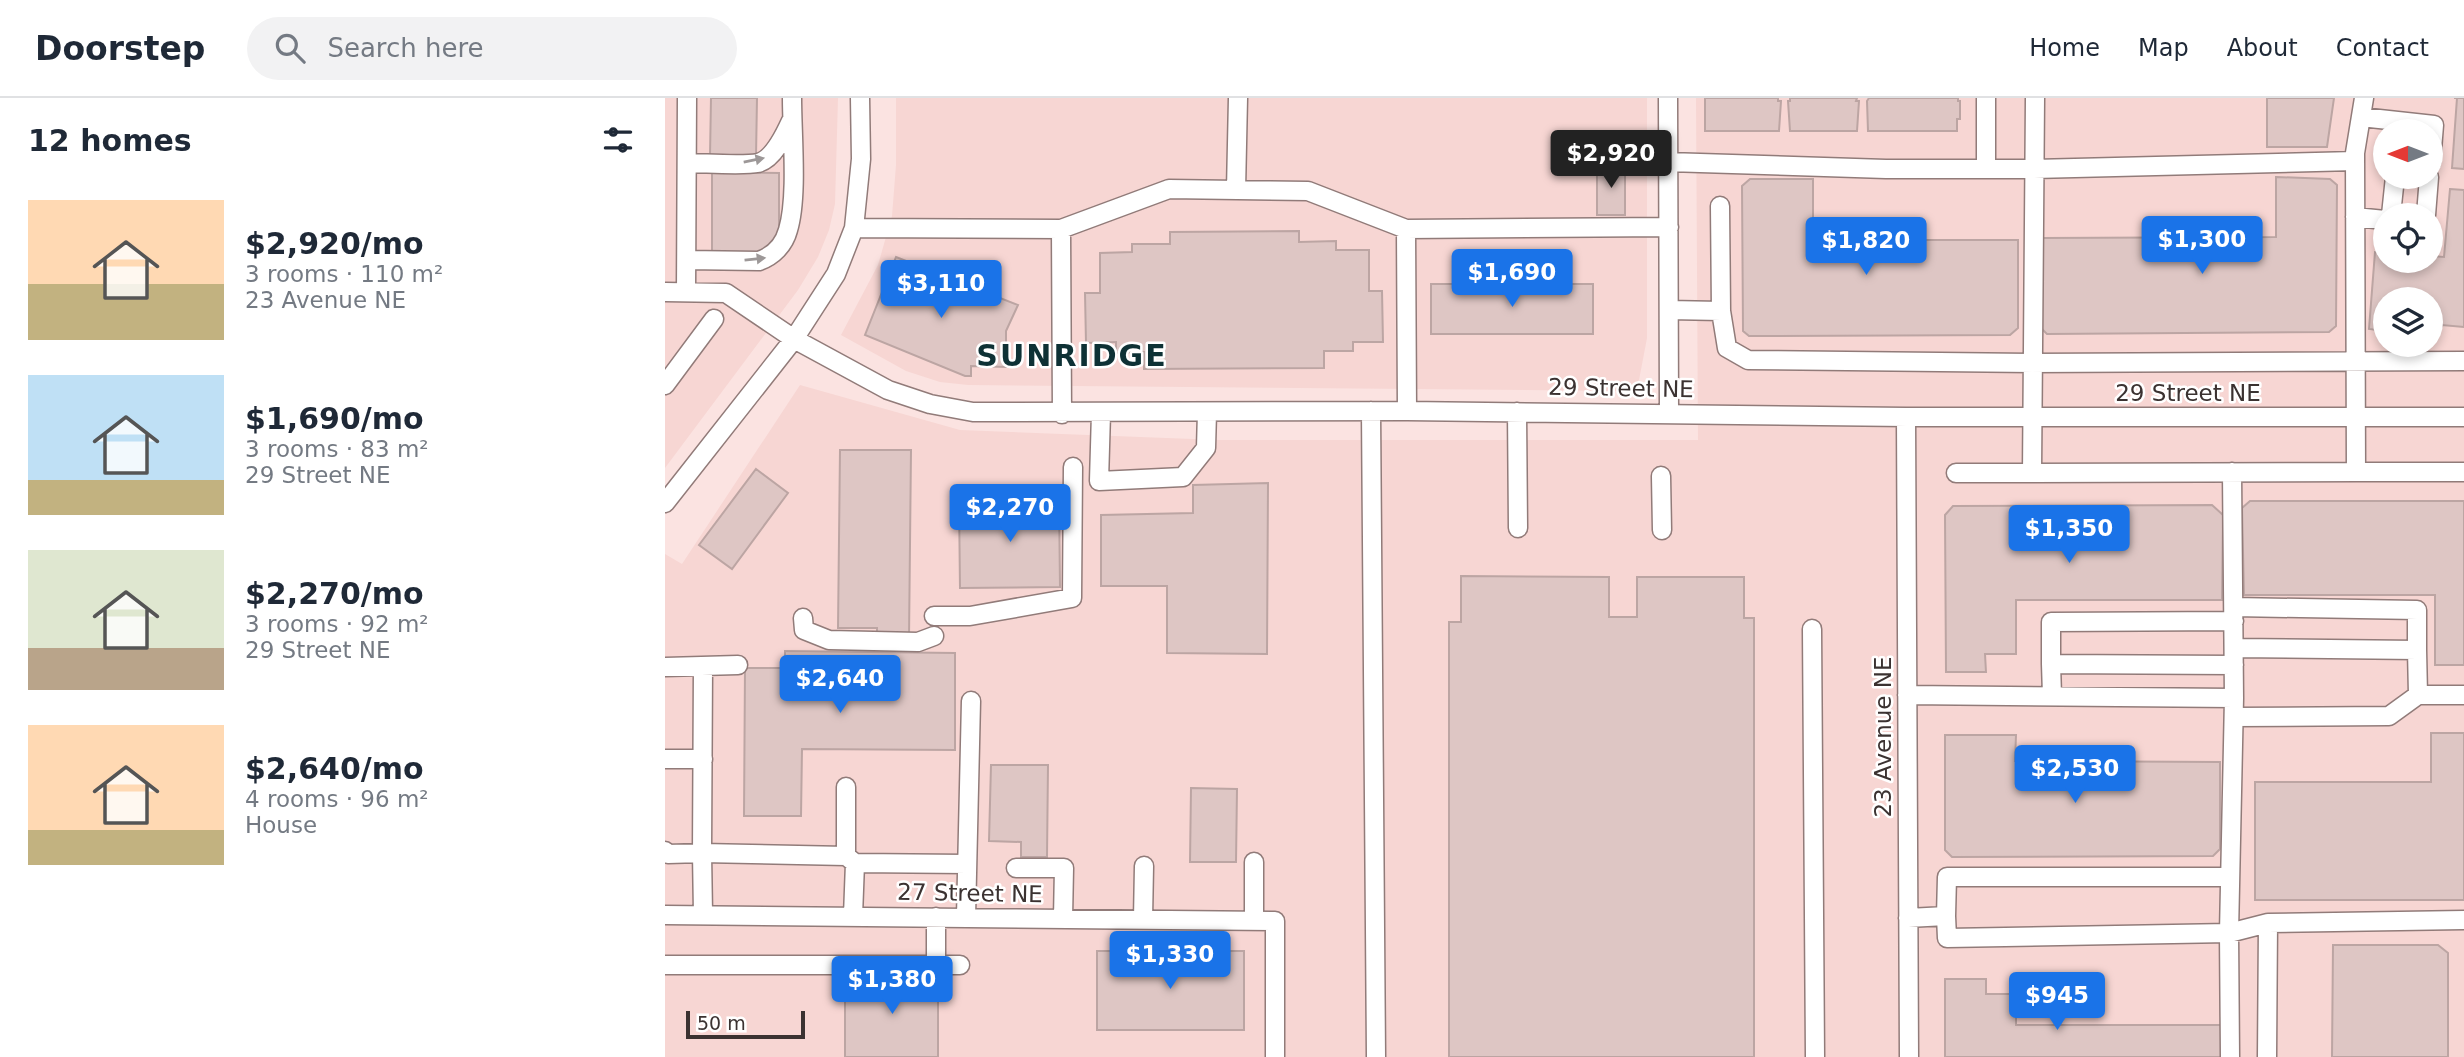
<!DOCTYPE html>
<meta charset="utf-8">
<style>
:root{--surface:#fff;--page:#f2f2f3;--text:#1f2937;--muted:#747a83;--line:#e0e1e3;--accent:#1a73e8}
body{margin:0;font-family:"DejaVu Sans",sans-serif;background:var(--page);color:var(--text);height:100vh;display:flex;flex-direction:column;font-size:26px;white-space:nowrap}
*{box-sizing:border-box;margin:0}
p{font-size:23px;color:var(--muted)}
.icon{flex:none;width:38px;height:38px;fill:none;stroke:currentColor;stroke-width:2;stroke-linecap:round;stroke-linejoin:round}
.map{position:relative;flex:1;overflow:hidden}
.details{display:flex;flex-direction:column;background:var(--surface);width:665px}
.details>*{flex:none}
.needle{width:46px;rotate:270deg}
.fabs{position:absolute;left:1708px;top:21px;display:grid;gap:14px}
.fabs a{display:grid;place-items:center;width:70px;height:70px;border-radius:50%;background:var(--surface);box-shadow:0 4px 10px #0003;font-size:35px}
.scale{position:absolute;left:21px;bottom:18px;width:119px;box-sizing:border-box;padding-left:7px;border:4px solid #3b3231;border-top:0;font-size:19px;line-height:24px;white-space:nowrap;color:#3b3231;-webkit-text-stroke:5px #fff;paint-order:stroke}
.price{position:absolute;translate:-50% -60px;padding:0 16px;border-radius:7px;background:var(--accent);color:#fff;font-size:23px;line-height:46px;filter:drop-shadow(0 2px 4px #0008)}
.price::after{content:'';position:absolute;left:50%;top:42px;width:21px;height:16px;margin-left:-10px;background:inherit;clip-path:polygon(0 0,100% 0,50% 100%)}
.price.active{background:#222;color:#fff}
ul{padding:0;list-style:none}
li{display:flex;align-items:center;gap:21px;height:175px;padding:0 28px}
li span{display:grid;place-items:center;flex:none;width:196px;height:140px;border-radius:0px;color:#555}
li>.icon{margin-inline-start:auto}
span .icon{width:84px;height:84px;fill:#fffc;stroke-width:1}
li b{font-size:30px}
h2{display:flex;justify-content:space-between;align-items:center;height:84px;padding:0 28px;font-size:30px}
header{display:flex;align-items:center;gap:42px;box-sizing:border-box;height:98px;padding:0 35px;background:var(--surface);border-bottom:2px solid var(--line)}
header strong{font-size:33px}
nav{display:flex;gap:38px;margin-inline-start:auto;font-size:24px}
.search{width:490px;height:63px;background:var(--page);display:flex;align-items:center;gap:18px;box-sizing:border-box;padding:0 24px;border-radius:38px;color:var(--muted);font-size:26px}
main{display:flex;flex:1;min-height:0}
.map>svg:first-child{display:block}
</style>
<header>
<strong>Doorstep</strong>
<div class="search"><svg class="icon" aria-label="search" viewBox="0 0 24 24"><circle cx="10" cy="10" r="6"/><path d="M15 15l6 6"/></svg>Search here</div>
<nav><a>Home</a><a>Map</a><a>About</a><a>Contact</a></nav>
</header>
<main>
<section class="details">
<h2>12 homes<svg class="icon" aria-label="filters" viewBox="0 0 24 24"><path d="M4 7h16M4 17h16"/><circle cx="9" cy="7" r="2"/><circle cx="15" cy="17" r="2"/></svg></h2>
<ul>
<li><span style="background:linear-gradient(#ffd9b3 60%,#c2b280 0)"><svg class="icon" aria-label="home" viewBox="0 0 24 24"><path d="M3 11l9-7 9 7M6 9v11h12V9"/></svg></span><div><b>$2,920/mo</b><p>3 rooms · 110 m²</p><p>23 Avenue NE</p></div></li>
<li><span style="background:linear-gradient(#bfe0f5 75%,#c2b280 0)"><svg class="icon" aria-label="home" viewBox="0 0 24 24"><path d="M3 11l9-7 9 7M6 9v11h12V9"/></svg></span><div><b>$1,690/mo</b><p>3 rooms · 83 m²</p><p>29 Street NE</p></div></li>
<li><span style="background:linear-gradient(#dfe7d0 70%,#b9a48a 0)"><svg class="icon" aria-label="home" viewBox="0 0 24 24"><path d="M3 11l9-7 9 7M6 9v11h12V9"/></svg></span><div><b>$2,270/mo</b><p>3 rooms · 92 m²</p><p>29 Street NE</p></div></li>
<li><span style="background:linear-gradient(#ffd9b3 75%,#c2b280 0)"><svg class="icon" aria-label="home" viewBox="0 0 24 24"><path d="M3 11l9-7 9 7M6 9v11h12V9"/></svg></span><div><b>$2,640/mo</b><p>4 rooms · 96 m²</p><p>House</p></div></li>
</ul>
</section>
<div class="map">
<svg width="1799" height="959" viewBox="0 0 1799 959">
<rect width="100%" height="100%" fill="#fbe3e1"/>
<path fill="#f7d6d3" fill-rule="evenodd" d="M0,0H173L170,106L164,132L153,159L133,192L0,370Z
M231,0H982V240L974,282L960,293L303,287L275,284L241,273L176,237L213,167L227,118L231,67Z
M1031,0H1799V959H0V456L17,466L135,287L295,332L554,342H1033ZM1720,33H1766V79H1720ZM1720,117H1766V163H1720ZM1720,201H1766V247H1720Z"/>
<path fill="#dec6c4" stroke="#bca5a3" stroke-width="2" d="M46,0H92L91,59L45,58Z
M1040,0H1113V3H1116L1114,33H1040Z
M1125,0H1192L1191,3H1194L1192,33H1125L1123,3H1125Z
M1204,0H1293V3H1295V21H1292V33H1203L1202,3Z
M1602,0H1669L1662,49H1602Z
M1789,0H1799V71L1787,70L1792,0Z
M932,66H960V117H932Z
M47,74L114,75V142L95,160L47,159Z
M1611,79L1665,81L1672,87L1671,228L1664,234L1382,236L1376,230L1377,140L1611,139Z
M1085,81H1148V142H1353V230L1345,237L1084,238L1078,233L1077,88Z
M1785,91L1799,92V229L1777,227L1775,233L1766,232V201H1720V233L1704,231L1710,154L1720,155V163H1766V158L1779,159Z
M634,133V144L671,143V152H704V193H717L718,244H688V253H659V270L479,271V254L451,255V244L421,245L420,195H435V155L467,154V146H505V134Z
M231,159L353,207L341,233V269L306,268V278H300L200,237Z
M766,186H928V236H766Z
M175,352H246L244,541H212V530H173Z
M91,371L123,395L67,471L34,447Z
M603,385L602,556L502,555V488H436V417L528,415V387Z
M394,401L395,489L295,490L294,402Z
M1585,403H1799V567H1770V497H1579L1577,410Z
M1547,407L1558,417L1557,502H1351V556H1320L1321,574H1281L1280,417L1288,408Z
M796,478L944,479V519H972V479H1079V520H1089V959H784V524H796Z
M120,553L290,555V652L137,651L136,718H79L80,570H120Z
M1766,635H1799V802H1590V684H1766Z
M1280,637H1351L1350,663L1555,664V751L1548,758L1287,759L1280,752Z
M326,667H383L382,759H356V744L324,743Z
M526,690L572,691L571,764H525Z
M1668,847H1773L1783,855V959H1667Z
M432,853H579V932H432Z
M180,877H273V959H180Z
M1280,881H1321V896H1351V927H1556V959H1280Z"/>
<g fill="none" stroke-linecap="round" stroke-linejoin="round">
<g stroke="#917b79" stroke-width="21">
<path id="minor" d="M1003,0L1004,315
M1370,0L1367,375L1691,374
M1699,0L1690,55L1691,374H1799
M1696,19L1769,27L1766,64
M1003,64L1221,71H1369L1690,63
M22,65C39,65 78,68 93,65C109,61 120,36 126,23
M1321,71V0
M571,92L573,0
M1055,108L1056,213
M1726,117L1730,79
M1761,117L1764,79
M1690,119L1720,122
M189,130L396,131L397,316
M396,131L504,91L643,93L741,131
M22,162L94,163C108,158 119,147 123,132C133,99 127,37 127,0
M0,194L61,195L129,241L223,292L265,306L308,314L742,313L1241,319H1799
M21,194L22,0
M1004,212L1056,213L1062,250L1083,262L1367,265L1799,263
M0,287L49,221
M706,313L711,959
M742,313L741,131L1004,129
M852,314L853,430
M436,315L434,383L518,379L541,350L542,314
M1241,319L1244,959
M1567,374L1569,600L1564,835L1603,825L1799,822
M1291,375H1367
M996,378L997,432
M0,405L129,241L171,176L189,130L196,61L195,0
M1569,509L1752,512V552L1569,550
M269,518H305L407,500L408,369
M138,520L139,532L164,542L253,544L269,538
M1147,531L1150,959
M1752,552L1753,597
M1386,566V524L1569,523
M0,569L73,567
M1242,597L1569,600
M1387,597L1386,566L1569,567
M1569,619L1724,618L1753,597H1799
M0,661H38
M181,689V758
M0,753L3,756L37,755L38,568
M589,764V823
M351,770H399L398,820
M38,816L37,755L181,758L190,765
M0,817L610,823V959
M188,818L190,765L302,766
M1281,818L1282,779H1565
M271,819V867
M301,819L306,603
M1243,820L1281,818L1282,840L1564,835L1565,959
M478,821L479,768
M0,867H295
M1602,959L1603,825"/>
</g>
<use href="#minor" stroke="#fff" stroke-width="18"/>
</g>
<defs><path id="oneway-solid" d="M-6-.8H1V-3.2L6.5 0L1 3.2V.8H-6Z" transform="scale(1.75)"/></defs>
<g fill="#9d9898">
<use href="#oneway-solid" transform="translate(89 62) rotate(-11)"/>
<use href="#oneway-solid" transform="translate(90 161) rotate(-6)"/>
</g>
<g text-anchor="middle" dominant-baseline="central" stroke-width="5" stroke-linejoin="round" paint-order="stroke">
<g font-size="23" fill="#3b3231" stroke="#fff">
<text transform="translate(956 290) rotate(1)">29 Street NE</text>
<text x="1523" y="295">29 Street NE</text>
<text transform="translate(1218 639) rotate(-90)">23 Avenue NE</text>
<text transform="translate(305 795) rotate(1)">27 Street NE</text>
</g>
<g font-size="30" font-weight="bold" letter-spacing="2" fill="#0e3135" stroke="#fff">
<text x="407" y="257">SUNRIDGE</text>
</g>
</g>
</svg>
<div class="fabs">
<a><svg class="needle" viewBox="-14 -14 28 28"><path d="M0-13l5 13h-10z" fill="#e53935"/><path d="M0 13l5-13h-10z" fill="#747a83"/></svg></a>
<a><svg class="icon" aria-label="locate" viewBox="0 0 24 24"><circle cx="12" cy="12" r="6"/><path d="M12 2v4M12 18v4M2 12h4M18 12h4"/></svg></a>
<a><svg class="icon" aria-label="layers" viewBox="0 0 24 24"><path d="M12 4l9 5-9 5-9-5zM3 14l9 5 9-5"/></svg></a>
</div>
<div class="scale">50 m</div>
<b class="price active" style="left:946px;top:92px">$2,920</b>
<b class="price" style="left:1537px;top:178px">$1,300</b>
<b class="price" style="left:1201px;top:179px">$1,820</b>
<b class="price" style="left:847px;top:211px">$1,690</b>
<b class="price" style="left:276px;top:222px">$3,110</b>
<b class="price" style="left:345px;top:446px">$2,270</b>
<b class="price" style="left:1404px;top:467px">$1,350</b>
<b class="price" style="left:175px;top:617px">$2,640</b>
<b class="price" style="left:1410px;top:707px">$2,530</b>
<b class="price" style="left:505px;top:893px">$1,330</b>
<b class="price" style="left:227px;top:918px">$1,380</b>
<b class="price" style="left:1392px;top:934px">$945</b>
</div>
</main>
